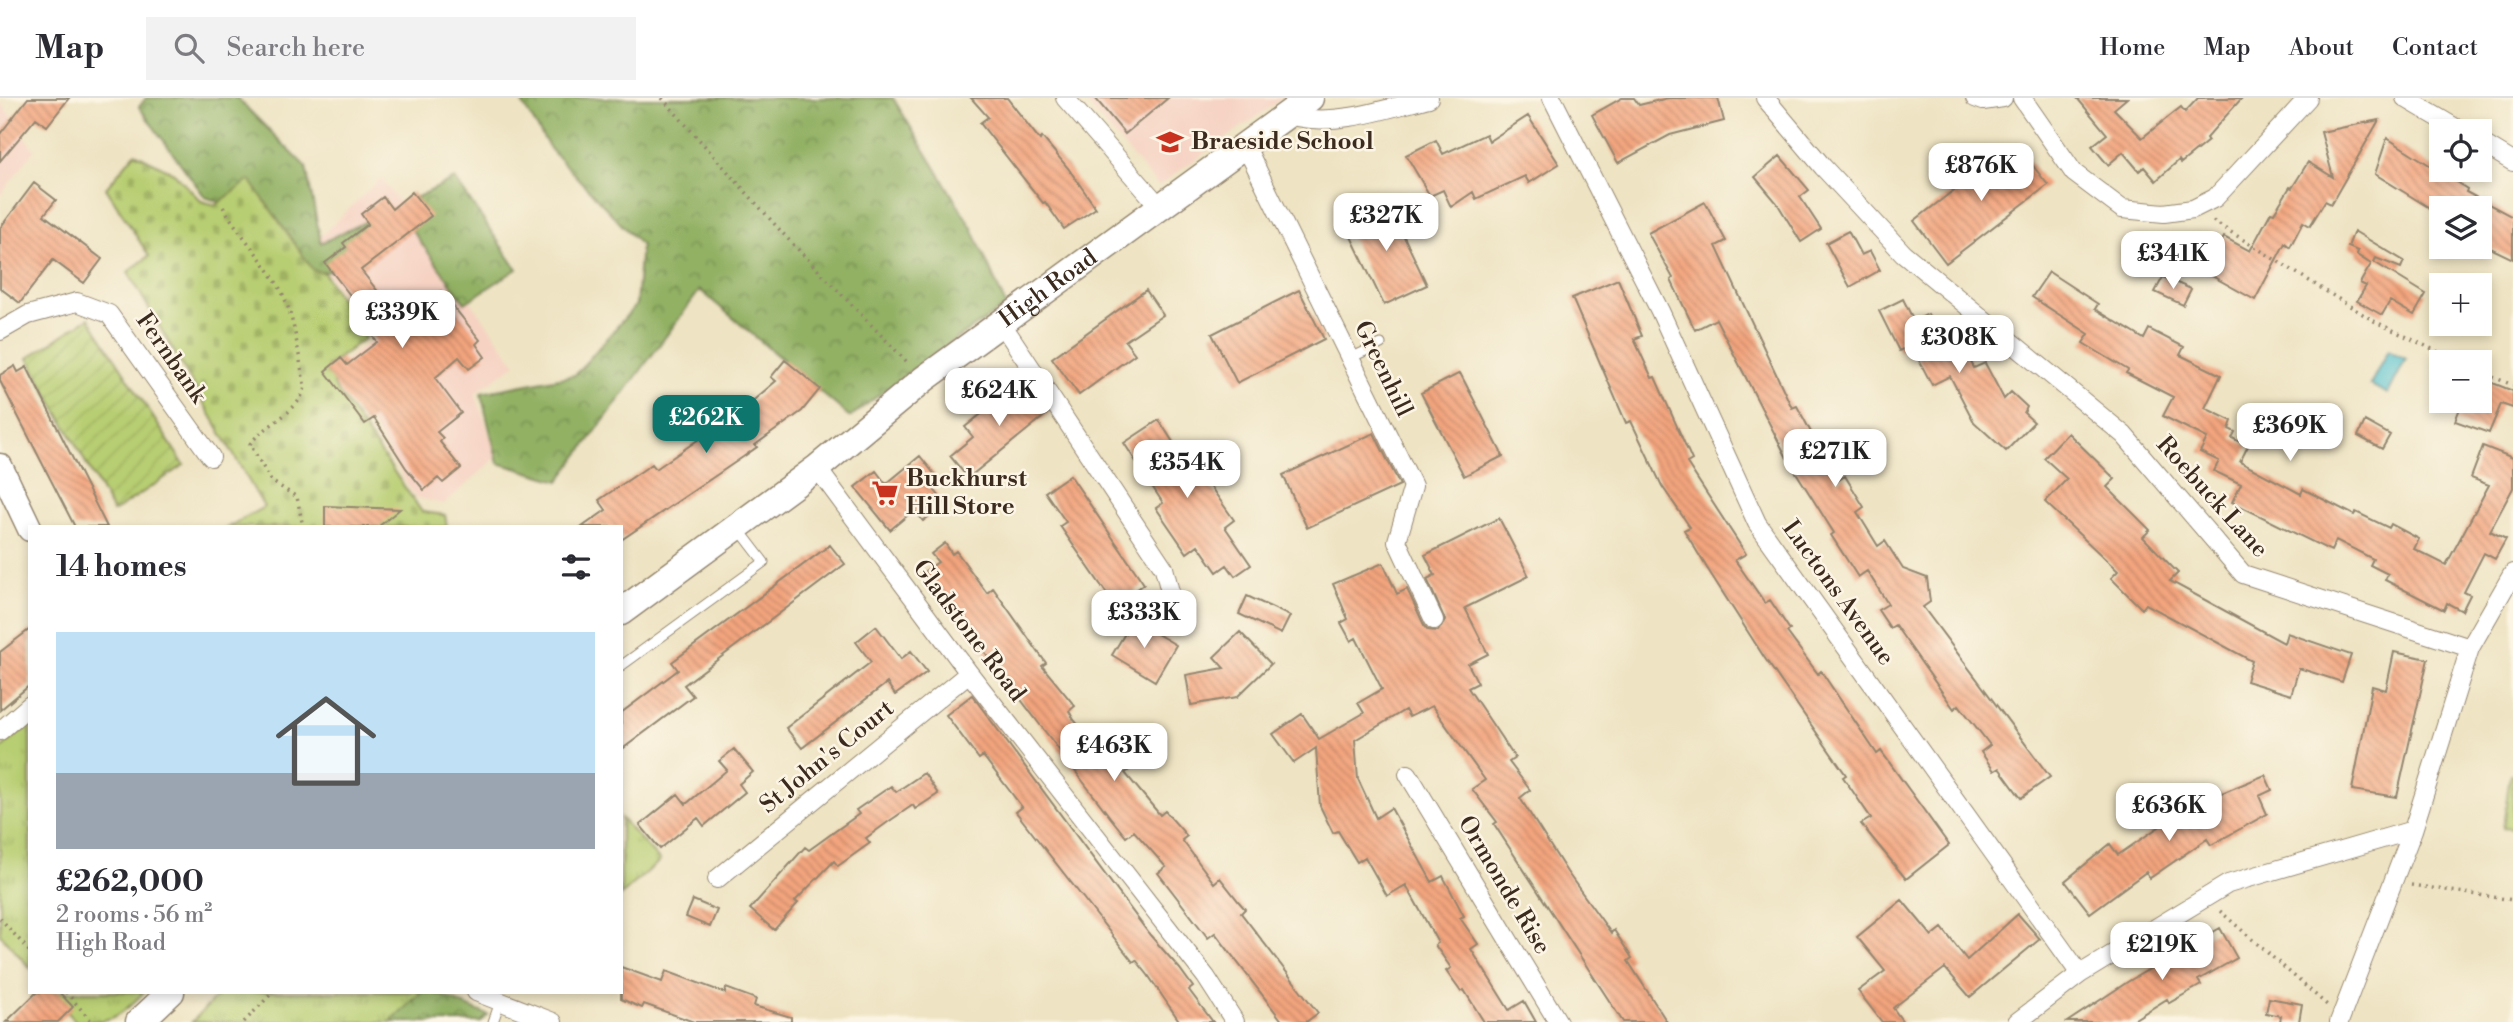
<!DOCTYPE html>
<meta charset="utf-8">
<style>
:root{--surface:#fff;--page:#f2f2f3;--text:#2b2b33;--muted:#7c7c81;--line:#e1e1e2;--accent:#0f766e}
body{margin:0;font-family:"Libre Bodoni",serif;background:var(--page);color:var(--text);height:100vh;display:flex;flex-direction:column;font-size:26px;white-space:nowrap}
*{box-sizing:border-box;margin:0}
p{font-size:23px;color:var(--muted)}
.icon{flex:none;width:38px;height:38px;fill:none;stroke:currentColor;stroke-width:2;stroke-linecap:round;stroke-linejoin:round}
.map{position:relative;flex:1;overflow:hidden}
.drawer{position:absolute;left:28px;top:427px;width:595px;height:469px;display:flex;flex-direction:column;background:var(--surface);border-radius:0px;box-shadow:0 4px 10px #0003}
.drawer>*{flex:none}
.fabs{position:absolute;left:2429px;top:21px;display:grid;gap:14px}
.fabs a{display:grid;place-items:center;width:63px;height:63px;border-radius:0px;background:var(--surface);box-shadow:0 4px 10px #0003;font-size:35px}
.price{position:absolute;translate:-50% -60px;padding:0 16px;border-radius:14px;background:#fff;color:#222;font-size:23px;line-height:46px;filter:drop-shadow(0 2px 4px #0008)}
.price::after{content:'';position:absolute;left:50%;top:42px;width:21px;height:16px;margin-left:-10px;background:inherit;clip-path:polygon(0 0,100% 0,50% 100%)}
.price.selected{background:var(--accent);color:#fff}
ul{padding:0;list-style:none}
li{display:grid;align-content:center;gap:14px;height:371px;padding:0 28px}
li span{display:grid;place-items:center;height:217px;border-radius:0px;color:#555}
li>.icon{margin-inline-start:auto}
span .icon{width:126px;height:126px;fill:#fffc;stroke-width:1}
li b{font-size:30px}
h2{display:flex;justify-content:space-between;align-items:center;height:84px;padding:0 28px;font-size:30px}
header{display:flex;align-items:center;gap:42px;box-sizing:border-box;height:98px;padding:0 35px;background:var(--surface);border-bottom:2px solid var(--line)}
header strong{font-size:33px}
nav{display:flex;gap:38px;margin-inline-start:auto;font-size:24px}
.search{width:490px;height:63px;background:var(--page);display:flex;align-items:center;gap:18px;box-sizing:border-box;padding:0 24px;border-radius:0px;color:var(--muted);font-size:26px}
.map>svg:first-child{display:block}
</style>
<header>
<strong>Map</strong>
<div class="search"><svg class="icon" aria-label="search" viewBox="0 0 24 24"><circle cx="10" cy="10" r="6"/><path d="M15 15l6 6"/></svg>Search here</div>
<nav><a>Home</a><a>Map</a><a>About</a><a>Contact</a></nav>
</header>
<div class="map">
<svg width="2513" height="924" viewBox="0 0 2513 924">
<defs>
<pattern id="grass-tufts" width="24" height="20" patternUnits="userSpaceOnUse" patternTransform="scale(1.75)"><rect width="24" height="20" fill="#b8ce72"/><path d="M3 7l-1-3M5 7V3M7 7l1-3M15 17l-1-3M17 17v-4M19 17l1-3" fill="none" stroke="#9fb162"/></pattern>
<pattern id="forest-crowns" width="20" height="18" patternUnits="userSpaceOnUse" patternTransform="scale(1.75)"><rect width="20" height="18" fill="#92b164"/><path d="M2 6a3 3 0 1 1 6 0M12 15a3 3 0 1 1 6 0" fill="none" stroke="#789052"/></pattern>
<pattern id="cemetery-stones" width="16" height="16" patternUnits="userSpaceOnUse" patternTransform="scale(1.75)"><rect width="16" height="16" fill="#b8ce72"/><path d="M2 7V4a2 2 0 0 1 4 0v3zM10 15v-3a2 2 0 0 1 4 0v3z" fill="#9fb162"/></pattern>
<pattern id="garden-furrows" width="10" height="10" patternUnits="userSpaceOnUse" patternTransform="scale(1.75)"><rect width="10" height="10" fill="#b8ce72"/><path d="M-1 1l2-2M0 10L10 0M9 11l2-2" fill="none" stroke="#9fb162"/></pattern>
<pattern id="building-back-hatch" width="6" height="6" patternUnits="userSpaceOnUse" patternTransform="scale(1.75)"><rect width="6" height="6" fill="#f3a57e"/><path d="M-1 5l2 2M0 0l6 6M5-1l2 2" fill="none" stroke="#c68767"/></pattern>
</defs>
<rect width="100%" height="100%" fill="#fcf5e5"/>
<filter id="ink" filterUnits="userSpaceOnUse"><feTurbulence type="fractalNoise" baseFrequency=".0143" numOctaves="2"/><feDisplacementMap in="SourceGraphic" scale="14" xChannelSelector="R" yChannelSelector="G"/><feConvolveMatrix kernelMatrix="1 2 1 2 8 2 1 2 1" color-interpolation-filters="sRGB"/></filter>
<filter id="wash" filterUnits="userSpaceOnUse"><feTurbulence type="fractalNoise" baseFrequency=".00686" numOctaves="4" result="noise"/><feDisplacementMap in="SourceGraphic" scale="28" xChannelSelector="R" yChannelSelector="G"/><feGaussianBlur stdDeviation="1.57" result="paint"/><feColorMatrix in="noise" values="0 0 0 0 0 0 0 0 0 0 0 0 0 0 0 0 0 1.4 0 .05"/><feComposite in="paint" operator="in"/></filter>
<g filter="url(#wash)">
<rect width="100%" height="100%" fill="#eee3c2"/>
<path fill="#f6d2c3" d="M1082,0H1283L1158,88Z
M0,3L34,52L0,98Z
M381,80L516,266L475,295L497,359L444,406L415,399L338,269L374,240L309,150Z"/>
<path fill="url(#grass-tufts)" stroke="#7a7c48" stroke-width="2" d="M30,626V870L0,836V651Z
M621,720L660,763L621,797Z
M50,894H144C119,920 112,924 76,924Z
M221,894H422L390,924H192Z"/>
<path fill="url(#forest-crowns)" stroke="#666e41" stroke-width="2" d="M146,0H237L306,69L321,145L455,81L517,171L465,205L411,131L342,169L295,182L249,114L205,99L139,9Z
M519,0H893L972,130L1006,208L928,260L850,319L700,192L559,383L498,365L481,295L575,277L636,207L641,147L551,52Z
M422,894H433L488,917L481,924H390Z"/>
<path fill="url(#cemetery-stones)" stroke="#7a7c48" stroke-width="2" d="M135,55L174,75L201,103L216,107L250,82L313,172L324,175L365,240L328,268L335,289L422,414L445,417L447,429H228L264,409L128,174L149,158L106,90Z"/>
<path fill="#b8ce72" stroke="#7a7c48" stroke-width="2" d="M2510,676H2513V731L2503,730Z"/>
<path fill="url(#garden-furrows)" stroke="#7a7c48" stroke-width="2" d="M89,220L184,367L113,414L28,260Z"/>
<path fill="#56c2cf" stroke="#487676" stroke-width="2" d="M2388,252L2406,261L2388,296L2370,287Z"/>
<g id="blocks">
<path fill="url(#building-back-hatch)" d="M28,0H69L47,28L36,20L0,63V36Z
M971,0H1007L1040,42L1042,39L1068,70L1096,110L1064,131L1045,104L1043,105L980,25L988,19Z
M1095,0H1168L1125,36Z
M1622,0H1634L1639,7L1668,0H1718L1724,23L1670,37L1618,65L1592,17Z
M2077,0H2127L2114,11L2142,40L2181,9L2185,14L2198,0H2242L2206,40L2208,43L2181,65L2179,62L2156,83L2144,69L2139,73L2123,54L2108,67L2092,48L2107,36Z
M1528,18L1559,66L1529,85L1525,78L1476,101L1473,94L1451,109L1443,92L1430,98L1406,57L1436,42L1443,56L1486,36L1489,43Z
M2379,22L2331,106L2325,103L2310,128L2303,124L2290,149L2285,145L2255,202L2205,174L2224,139L2250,153L2271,114L2274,115L2290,89L2292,90L2308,64L2333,79L2321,34Z
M2387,40L2467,91L2466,94L2513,119V161L2480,145V110H2441V117L2375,76Z
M2015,45L2048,87L1946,165L1914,123Z
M1780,58L1809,92L1800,99L1821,131L1801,144L1777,105L1755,79Z
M34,85L56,102L44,117L102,161L84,185L53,162L20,205L0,190V130Z
M412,94L431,118L361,172L402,224L441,193L480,242L476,246L485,259L469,271L459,259L435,280L461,315L437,334L443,340L440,344L461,370L443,385L438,380L424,392L406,370L374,320L365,326L325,273L341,260L347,267L377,244L361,223L367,219L325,165L346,149L343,145L368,126L361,116L383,99L392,111Z
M1387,103L1427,187L1384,207L1344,124Z
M1705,104L1726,143L1716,148L1792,310L1797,308L1837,383L1845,378L1864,409L1857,414L1878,448L1885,443L1903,471L1927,480L1930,504L1923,509L2050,679L2021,700L1999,670L1994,673L1981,654L1990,647L1959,607L1954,611L1895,527L1890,530L1878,512L1888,506L1867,473L1858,479L1831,437L1834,435L1787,360L1716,221L1695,232L1671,182L1673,180L1648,135Z
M1848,133L1861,157L1870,153L1880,172L1850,189L1826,145Z
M2354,133L2404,163L2401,170L2376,160L2374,164L2426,196L2414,217L2390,203L2382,217L2357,203L2366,188L2360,185L2371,166L2357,157L2358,153L2348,149Z
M2049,174L2098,206L2095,211L2144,241L2149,231L2184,249L2180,257L2221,277L2205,310L2232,323L2229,331L2235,334L2232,340L2248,348L2240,364L2301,396L2303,391L2354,417L2356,414L2389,430L2391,426L2419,441L2414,451L2446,467L2489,387L2471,380L2483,348L2513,360V390L2490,433L2506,441L2495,461L2484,455L2464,494L2470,497L2462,513L2447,505L2444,512L2385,482L2388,476L2370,467L2373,461L2336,442L2331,453L2232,404L2241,386L2214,373L2219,363L2200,354L2207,340L2163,318L2173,299L2126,275L2128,272L2083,245L2089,236L2032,199Z
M2163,179L2191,191L2183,207L2155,194Z
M1618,181L1642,238L1634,241L1652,280L1655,279L1692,362L1687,365L1746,456L1735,462L1765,505L1770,502L1790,532L1787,534L1818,576L1821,573L1877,656L1881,653L1949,747L1906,781L1861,726L1871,720L1843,679L1846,677L1764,559L1707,470L1684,432L1690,429L1662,388L1631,323L1626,325L1572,200Z
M1146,192L1163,217L1125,243L1135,256L1079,297L1052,260Z
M1299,192L1324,241L1237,285L1212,236Z
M1903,201L1914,223L1928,216L1942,245L1957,237L1974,270L1985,265L2004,301L2011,294L2027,309L2024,315L2034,324L2006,353L1974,324L1950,278L1932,287L1911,247L1899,253L1879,213Z
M785,262L820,291L802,313L755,347L757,349L743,359L621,442V429H582L606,412L599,402L652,366L656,371L748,307L776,283L771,279Z
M15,268L18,274L27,269L107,429H75L0,283V277Z
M1460,275L1503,358L1464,378L1421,295Z
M2480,280L2513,293V310L2501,306L2489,335L2455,323L2463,303H2480Z
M1025,281L1048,315L968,380L950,358L973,339L965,329Z
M1159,322L1197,382L1203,378L1234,422L1225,429L1251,467L1235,478L1227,467L1217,474L1198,447L1187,455L1156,410L1163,405L1124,345Z
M2365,323L2390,337L2382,351L2358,338Z
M1374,335L1400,387L1307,430L1283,377Z
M2068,335L2115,381L2107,389L2150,432L2143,439L2178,475L2170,483L2284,545L2287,535L2351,557L2342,584L2299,570L2291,597L2246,583L2252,563L2146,506L2142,511L2111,480L2118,473L2045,404L2067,381L2044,360Z
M920,358L939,382L931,388L945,405L923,423L914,412L890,432L855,389L876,373L886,386Z
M1070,377L1144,486L1130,497L1140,510L1125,522L1060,428L1066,424L1045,394Z
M325,408L400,411L378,429H325Z
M1499,420L1529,478L1465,510L1488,556L1468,566L1478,585L1468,590L1515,660L1509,664L1530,692L1520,700L1567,774L1611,835L1614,832L1632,860L1628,863L1667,924H1623L1494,726L1497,724L1472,691L1485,682L1432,608L1409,619L1405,612L1355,642L1358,681L1376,720L1391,710L1432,784L1443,778L1464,818L1460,820L1478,846L1471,851L1509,912L1524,903L1536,924H1484L1464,892L1461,894L1446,873L1451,870L1435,847L1438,845L1406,787L1387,798L1365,759L1357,764L1338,733L1333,735L1320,708L1316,650L1294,665L1273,636L1302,616L1319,641L1364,615L1358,605L1382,591L1356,540L1351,543L1341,525L1348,521L1333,486L1383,465L1397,496L1407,491L1424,527L1428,532L1438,533L1445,522L1427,481L1435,477L1425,457Z
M945,445L952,456L956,453L987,495L993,490L1046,565L1042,568L1075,608L1069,613L1074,622L1111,665L1117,660L1128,673L1125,675L1160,717L1165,713L1187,738L1182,742L1214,785L1220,780L1239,804L1245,811L1241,815L1318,915L1306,924H1283L1215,835L1208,840L1158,775L1166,769L1134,733L1126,739L1110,719L924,474L938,464L931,456Z
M830,447L845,466L684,587L693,598L621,652V615L678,572L672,564Z
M1247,498L1290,518L1281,536L1239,516Z
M1133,522L1176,547L1155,583L1112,557Z
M876,528L901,561L911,553L927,574L895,597L887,585L802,650L786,630L871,564L856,544Z
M30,531V587L0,612V554Z
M1240,534L1271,566L1237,599L1191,607L1186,577L1224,570L1214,559Z
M2394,554L2428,561L2397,699L2352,692L2372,588L2386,592Z
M972,597L1150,837L1180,871L1193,889L1189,892L1213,924H1180L1148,877L1136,862L1133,864L1016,714L1022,709L983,658L979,661L946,617Z
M734,651L753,674L739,686L745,694L704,728L698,720L660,751L640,727L678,696L686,706L714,683L727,672L719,663Z
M924,675L938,696L915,711L913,707L888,724L866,740L870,745L838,768L834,763L795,803L798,805L774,832L750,811L805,749L809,752L859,716L856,712L891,688L896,694Z
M2265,677L2272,692L2259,698L2267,716L2211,747L2207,741L2150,780L2146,774L2090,815L2065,783L2110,746L2118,757L2175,718L2177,720L2217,697Z
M693,802L717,812L710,829L686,819Z
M1902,802L1932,838L1942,830L1967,862L2018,816L2040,841L1970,899L1945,870L1893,910L1903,924H1882L1858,893L1885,873L1857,839Z
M2220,830L2237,860L2198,882L2201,887L2169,905L2167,901L2130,924H2067L2129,883Z
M621,869L662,884L666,873L725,895L726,890L756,901L754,908L791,919V924H694L644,906L642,910L621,901Z
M37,894H59L73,909L58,924H6Z
M2269,900L2302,906L2299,924H2280L2281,918L2266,915Z"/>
</g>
</g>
<g filter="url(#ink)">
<use href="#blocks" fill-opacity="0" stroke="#948670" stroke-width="2"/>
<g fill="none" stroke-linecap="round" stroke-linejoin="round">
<g stroke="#948670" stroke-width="11">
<path id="lane" d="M1350,260L1381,246
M621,568L764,464L738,430
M493,924L500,904"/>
</g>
<g stroke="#948670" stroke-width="20">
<path id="street" d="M1065,0L1160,109
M1552,0L1660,213L1757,425L2080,876
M1765,0L1823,69L1903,155L2124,337L2243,476L2470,550
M1975,0L1983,3L2003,0
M2022,0L2074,75L2122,111L2164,115L2193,111L2215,100L2308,0
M2405,0L2461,33
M1293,13L1296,19C1339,28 1388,10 1429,0
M2480,44L2513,64
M1245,47L1413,388L1397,443L1434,522
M1002,226L1164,470L1177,522
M0,233L28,217L77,204L109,216L211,359
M817,370L969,575L1206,879L1235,924
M0,633L30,607
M1408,676L1558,924
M717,781L969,575
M476,894L553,924
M2017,924L2080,876L2228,786L2413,732
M2339,924L2413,732L2470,550L2513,475"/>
</g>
<g stroke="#948670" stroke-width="27">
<path id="secondary" d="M0,368L30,431"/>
</g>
<g stroke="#948670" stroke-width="29">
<g id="primary">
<path id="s1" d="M621,514L817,370L924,281L1310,0"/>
<path d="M139,924L171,894"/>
</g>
</g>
<path stroke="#948670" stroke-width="3.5" stroke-dasharray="2 5" stroke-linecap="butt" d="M662,0L787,140L908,265
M223,109C240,137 263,161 279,189C295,216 298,258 305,289C299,315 265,326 250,346L271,383L297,399L303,429
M2213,123L2374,223L2459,264
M2480,274L2513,287
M2411,787L2513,802
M2220,813L2327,907
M0,820L30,854
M66,894L92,924
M244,924L273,894"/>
<use href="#lane" stroke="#fff" stroke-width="9"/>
<use href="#street" stroke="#fff" stroke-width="18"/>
<use href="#secondary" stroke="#fff" stroke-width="24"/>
<use href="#primary" stroke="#fff" stroke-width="26"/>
</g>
</g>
<defs>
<g id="school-bare" transform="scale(2.1)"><path d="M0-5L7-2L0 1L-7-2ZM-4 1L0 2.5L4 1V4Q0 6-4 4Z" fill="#c8321e" stroke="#fcf5e5" stroke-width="2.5" paint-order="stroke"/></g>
<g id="supermarket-bare" transform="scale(2.1)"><path d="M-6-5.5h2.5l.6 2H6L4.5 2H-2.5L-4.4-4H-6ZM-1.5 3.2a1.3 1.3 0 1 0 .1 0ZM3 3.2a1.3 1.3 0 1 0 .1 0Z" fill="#c8321e" stroke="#fcf5e5" stroke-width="2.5" paint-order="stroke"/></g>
</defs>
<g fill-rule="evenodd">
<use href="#school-bare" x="1170" y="44"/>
<use href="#supermarket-bare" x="885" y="395"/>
</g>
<g text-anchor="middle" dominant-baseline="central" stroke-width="5" stroke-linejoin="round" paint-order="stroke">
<g font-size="24" font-weight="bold" fill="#3b2a1e" stroke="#fcf5e5" text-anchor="start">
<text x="1191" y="44">Braeside School</text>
<text x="906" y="381">Buckhurst<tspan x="906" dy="28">Hill Store</tspan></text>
</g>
<g font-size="24" fill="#3b2a1e" stroke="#fcf5e5">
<text stroke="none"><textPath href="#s1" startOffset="536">High Road</textPath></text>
<text transform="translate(171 260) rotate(55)">Fernbank</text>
<text transform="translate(1383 271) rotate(64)">Greenhill</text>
<text transform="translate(2212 399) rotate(48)">Roebuck Lane</text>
<text transform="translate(1838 495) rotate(54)">Luctons Avenue</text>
<text transform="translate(969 533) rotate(53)">Gladstone Road</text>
<text transform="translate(827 659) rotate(-39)">St John's Court</text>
<text transform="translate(1504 787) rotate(59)">Ormonde Rise</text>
</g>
</g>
</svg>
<div class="fabs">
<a><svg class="icon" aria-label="locate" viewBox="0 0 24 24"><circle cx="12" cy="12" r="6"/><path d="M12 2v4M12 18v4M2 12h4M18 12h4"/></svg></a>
<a><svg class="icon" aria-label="layers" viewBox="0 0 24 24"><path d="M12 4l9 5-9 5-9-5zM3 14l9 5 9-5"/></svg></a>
<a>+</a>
<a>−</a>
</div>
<b class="price" style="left:1981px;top:105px">£876K</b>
<b class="price" style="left:1386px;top:155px">£327K</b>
<b class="price" style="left:2173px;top:193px">£341K</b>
<b class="price" style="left:402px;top:252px">£339K</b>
<b class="price" style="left:1959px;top:277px">£308K</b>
<b class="price" style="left:999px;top:330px">£624K</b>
<b class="price selected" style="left:706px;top:357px">£262K</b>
<b class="price" style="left:2290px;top:365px">£369K</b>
<b class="price" style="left:1835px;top:391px">£271K</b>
<b class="price" style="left:1187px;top:402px">£354K</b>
<b class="price" style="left:1144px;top:552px">£333K</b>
<b class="price" style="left:1114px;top:685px">£463K</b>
<b class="price" style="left:2169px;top:745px">£636K</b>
<b class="price" style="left:2162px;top:884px">£219K</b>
<section class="drawer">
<h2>14 homes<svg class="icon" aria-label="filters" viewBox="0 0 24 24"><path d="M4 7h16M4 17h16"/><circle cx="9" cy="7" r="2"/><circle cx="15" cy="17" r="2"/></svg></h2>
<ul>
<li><span style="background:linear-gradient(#bfe0f5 65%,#9aa5b1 0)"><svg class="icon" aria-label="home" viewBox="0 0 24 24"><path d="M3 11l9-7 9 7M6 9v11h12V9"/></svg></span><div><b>£262,000</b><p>2 rooms · 56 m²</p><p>High Road</p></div></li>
</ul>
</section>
</div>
